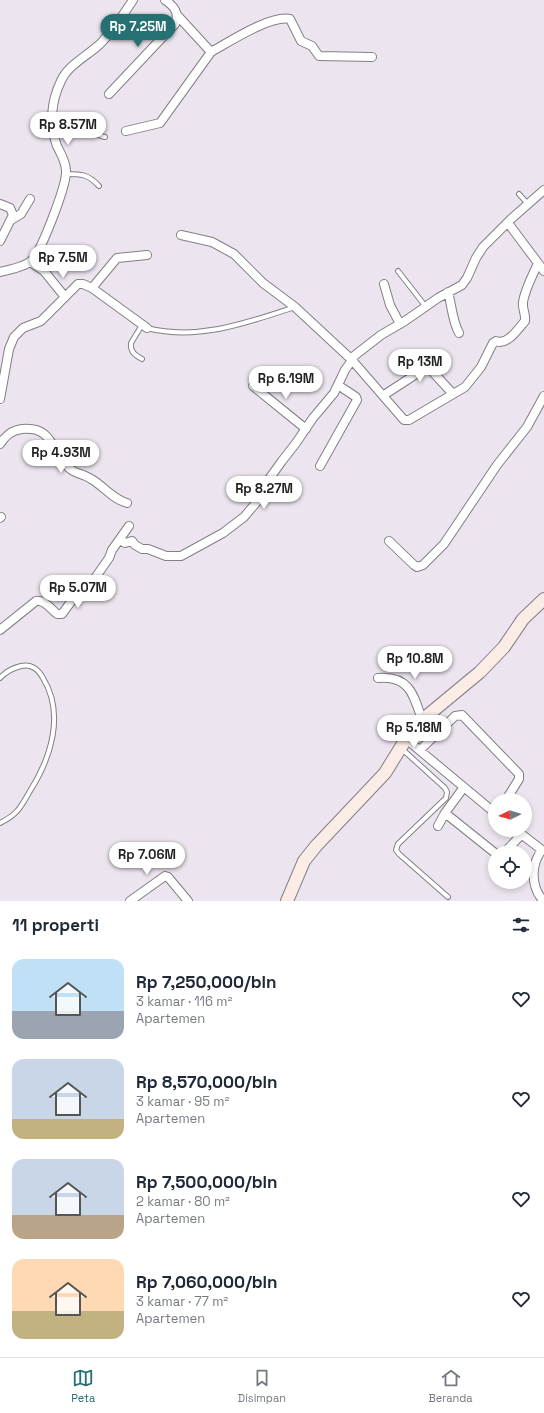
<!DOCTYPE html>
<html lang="id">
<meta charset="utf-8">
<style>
:root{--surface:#fff;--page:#f2f2f3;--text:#1f2937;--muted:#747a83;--line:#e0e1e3;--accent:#247073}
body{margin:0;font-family:"Space Grotesk",sans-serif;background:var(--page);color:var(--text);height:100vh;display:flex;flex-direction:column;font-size:15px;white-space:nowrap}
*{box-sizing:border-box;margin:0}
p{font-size:13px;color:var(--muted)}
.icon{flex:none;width:22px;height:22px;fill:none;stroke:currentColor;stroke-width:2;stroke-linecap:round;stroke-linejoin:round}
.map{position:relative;height:901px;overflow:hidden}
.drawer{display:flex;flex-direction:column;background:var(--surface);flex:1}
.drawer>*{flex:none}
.needle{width:26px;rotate:265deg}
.fabs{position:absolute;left:488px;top:793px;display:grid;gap:8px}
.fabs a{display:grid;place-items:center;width:44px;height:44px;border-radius:50%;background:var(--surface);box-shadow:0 2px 6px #0003;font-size:20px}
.price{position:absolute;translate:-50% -34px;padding:0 9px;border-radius:14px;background:#fff;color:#222;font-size:13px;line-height:26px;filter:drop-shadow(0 1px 2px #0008)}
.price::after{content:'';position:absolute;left:50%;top:24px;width:12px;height:9px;margin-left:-6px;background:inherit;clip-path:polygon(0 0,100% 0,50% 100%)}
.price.active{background:var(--accent);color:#fff}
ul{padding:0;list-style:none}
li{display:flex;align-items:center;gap:12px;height:100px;padding:0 12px}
li span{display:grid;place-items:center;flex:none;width:112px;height:80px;border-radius:12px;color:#555}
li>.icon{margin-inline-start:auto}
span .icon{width:48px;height:48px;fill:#fffc;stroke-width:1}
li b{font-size:17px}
h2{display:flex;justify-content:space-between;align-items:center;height:48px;padding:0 12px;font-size:17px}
.menu{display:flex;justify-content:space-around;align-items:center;height:56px;border-top:1px solid var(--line);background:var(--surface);font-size:11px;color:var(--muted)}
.menu a{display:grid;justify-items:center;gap:2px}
.menu .active{color:var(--accent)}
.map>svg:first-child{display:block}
</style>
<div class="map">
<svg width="544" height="901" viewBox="0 0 544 901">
<rect width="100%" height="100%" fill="#ece5ef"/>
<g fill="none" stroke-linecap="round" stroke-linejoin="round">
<g stroke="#847e87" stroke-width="6">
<path id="lane" d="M53,130C73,123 86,132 105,137
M66,174C81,174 88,174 99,186
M519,194L528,204
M398,271L426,307
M142,325L131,343C130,352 135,355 142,359
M147,328C198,341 246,323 295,307
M0,678C6,671 13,668 21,666C32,664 38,669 43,678C65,714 51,758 30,791C20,808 18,814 0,823
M402,749L445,788L447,792L446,798L398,844L396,850L399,854L448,897"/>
</g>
<g stroke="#847e87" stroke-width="10">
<path id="street" d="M211,52C229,42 270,15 290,19L301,41L312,46L319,56L372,57
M109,94L175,24C180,13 174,6 165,0
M126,131L160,123L211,52L177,15
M0,204L10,208L13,215L0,241
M11,220L21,214L30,199
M508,223L544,271
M181,235L212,242L234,254L263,283L295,307L352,360L404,420H409L465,387L481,367L493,343L496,341C507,346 518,329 525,321C526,314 522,309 523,302C525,289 533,275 538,263
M30,262L44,271L65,297
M0,272C10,269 23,268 31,261C41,253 67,184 66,171C66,162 61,154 57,146C49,125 51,101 61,81C68,65 87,56 100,44C113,31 123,15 133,0
M384,284L390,305L400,324
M92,288L117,258L147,255
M448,292C452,306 452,320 459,333
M253,386L306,429
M384,395L427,367L430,369L453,394
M0,399L9,349L14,337L23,328L41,321L78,284H83L92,288L147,328
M0,444C6,435 12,430 22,429C54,426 51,452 69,468C75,474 84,474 91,479C104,486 112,499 127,503
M320,466L357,400L356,397L338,385
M0,518L1,517
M120,540L125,543L132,541L135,545L142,549H148L166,556H181L223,533L244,517L261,497L269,479L282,461L296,443L313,418L334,393L345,370L352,360L354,356L381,335L405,321L438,298L462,285L467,278L476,258L483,247L511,219L544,190
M389,541L414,565L417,567L423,565L444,544L497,465L527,427L544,396
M0,630L36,601C44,599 51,609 57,614H62L76,595L95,578L109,558L112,550L129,526
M378,678C410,675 414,696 422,720
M406,739L495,813
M420,750L453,718L455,716L462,715L519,774V779L506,800
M445,813L495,853
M438,826L445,813L464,787
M516,830L542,850C531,864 531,884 541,898
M505,852L521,835
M130,901L165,876L168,877L188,901"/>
</g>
<g stroke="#847e87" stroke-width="14">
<path id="secondary" d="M287,901L304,861L316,846L385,773L406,739L413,731L422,720L480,672L504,647L523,619L544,599"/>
</g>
<use href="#lane" stroke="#fff" stroke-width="4"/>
<use href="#street" stroke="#fff" stroke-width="8"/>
<use href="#secondary" stroke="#fbede6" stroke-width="12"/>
</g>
</svg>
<div class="fabs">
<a><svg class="needle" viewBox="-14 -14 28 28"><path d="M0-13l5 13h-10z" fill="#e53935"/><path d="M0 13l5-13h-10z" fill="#747a83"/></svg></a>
<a><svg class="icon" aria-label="locate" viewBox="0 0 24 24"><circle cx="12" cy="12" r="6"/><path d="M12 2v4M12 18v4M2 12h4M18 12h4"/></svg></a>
</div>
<b class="price active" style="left:138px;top:48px">Rp 7.25M</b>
<b class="price" style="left:68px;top:146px">Rp 8.57M</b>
<b class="price" style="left:63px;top:279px">Rp 7.5M</b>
<b class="price" style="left:420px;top:383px">Rp 13M</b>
<b class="price" style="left:286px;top:400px">Rp 6.19M</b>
<b class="price" style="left:61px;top:474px">Rp 4.93M</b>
<b class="price" style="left:264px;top:510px">Rp 8.27M</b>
<b class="price" style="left:78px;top:609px">Rp 5.07M</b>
<b class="price" style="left:415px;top:680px">Rp 10.8M</b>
<b class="price" style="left:414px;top:749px">Rp 5.18M</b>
<b class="price" style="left:147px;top:876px">Rp 7.06M</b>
</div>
<section class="drawer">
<h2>11 properti<svg class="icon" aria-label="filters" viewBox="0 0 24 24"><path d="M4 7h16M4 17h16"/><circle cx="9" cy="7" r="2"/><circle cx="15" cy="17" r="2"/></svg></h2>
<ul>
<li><span style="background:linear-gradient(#bfe0f5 65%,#9aa5b1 0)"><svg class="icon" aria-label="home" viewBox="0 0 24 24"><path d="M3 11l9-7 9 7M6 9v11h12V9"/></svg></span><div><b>Rp 7,250,000/bln</b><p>3 kamar · 116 m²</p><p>Apartemen</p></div><svg class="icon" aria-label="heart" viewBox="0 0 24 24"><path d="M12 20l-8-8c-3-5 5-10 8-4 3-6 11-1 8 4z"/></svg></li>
<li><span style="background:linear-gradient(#c9d6e8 75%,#c2b280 0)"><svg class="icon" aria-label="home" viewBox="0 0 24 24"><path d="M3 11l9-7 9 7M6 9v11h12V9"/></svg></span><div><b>Rp 8,570,000/bln</b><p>3 kamar · 95 m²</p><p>Apartemen</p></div><svg class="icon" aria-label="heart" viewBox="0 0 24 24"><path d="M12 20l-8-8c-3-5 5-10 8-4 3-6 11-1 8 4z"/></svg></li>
<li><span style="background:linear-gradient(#c9d6e8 70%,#b9a48a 0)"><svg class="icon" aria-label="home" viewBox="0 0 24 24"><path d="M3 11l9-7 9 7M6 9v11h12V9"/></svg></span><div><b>Rp 7,500,000/bln</b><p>2 kamar · 80 m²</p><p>Apartemen</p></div><svg class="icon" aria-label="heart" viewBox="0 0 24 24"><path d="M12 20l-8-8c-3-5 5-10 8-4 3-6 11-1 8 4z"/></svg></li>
<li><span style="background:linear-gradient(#ffd9b3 65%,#c2b280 0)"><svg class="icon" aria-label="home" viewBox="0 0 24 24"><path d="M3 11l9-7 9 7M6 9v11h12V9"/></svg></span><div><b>Rp 7,060,000/bln</b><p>3 kamar · 77 m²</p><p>Apartemen</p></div><svg class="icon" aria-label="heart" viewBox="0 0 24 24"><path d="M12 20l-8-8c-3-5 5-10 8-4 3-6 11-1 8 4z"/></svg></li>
</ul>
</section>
<nav class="menu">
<a class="active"><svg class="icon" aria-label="map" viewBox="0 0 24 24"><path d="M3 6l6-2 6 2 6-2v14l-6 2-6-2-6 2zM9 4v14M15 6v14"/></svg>Peta</a>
<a><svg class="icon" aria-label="saved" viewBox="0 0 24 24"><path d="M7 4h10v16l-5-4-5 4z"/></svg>Disimpan</a>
<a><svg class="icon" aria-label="home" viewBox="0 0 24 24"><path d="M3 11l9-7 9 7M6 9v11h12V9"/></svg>Beranda</a>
</nav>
